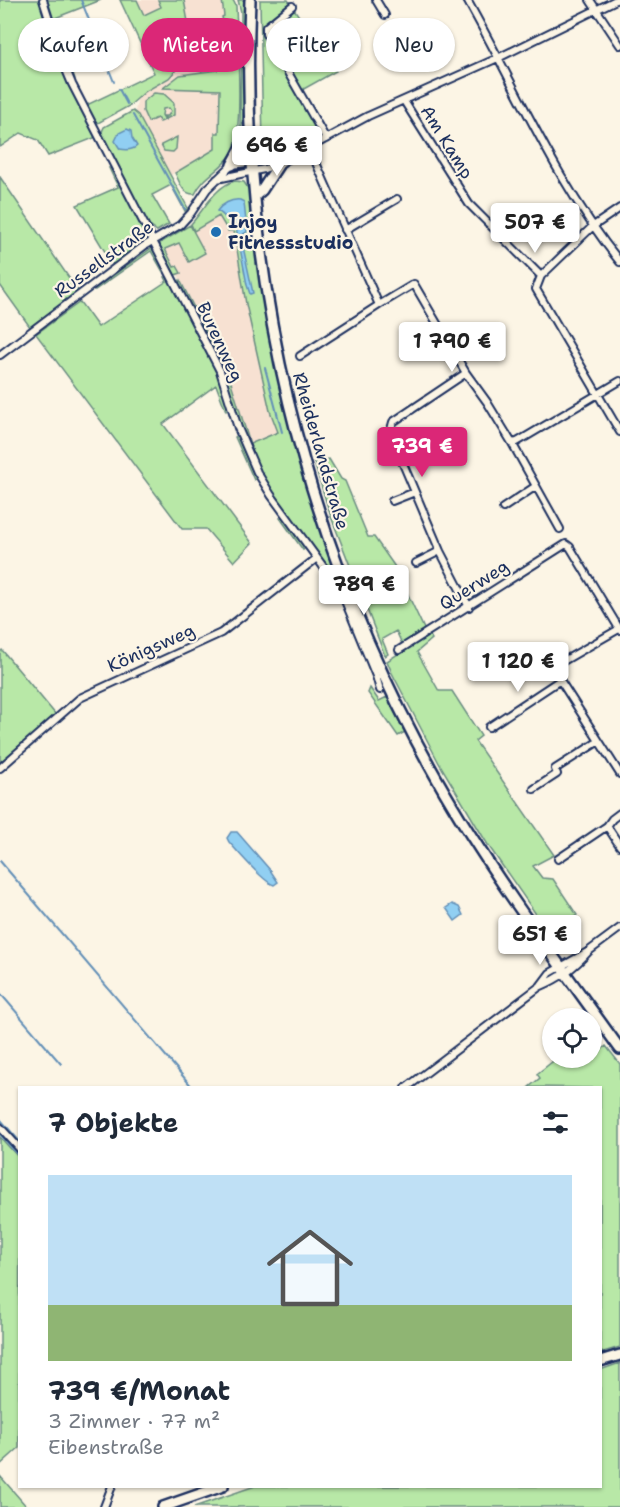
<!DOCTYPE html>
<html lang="de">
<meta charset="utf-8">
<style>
:root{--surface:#fff;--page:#f2f2f3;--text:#1f2937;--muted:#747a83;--accent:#db2777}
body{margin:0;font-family:"Shantell Sans",sans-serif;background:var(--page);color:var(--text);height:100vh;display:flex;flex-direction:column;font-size:22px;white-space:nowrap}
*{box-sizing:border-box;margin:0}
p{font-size:20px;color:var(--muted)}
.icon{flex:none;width:33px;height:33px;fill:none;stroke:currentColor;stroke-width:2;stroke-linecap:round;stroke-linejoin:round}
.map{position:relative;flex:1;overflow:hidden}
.sheet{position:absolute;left:18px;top:1086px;width:584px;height:402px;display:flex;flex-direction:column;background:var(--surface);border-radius:0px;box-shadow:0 2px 4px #0004}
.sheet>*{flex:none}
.hud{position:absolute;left:18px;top:18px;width:585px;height:54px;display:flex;gap:12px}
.controls{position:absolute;left:542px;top:1008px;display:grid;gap:12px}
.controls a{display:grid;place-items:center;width:60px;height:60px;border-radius:50%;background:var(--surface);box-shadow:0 2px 4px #0004;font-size:30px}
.price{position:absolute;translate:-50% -51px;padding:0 14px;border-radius:6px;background:#fff;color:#222;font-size:20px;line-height:39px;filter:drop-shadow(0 2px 3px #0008)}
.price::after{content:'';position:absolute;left:50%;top:36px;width:18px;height:14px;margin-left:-9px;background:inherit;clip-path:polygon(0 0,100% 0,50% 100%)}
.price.on{background:var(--accent);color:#fff}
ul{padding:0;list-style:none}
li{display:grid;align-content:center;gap:12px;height:318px;padding:0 30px}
li span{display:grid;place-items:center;height:186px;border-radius:0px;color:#555}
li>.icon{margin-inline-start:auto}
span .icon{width:108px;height:108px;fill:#fffc;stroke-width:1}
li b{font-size:26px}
h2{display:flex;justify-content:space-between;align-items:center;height:72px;padding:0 30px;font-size:26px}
.pill{padding:0 21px;border-radius:27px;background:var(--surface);box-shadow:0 2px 4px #0004;font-size:21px;line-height:54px}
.pill.on{background:var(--accent);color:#fff}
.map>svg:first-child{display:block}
</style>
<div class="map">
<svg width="620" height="1507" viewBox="0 0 620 1507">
<rect width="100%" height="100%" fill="#fcf5e5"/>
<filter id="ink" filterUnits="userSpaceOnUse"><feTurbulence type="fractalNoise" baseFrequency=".0167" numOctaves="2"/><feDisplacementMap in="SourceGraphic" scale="12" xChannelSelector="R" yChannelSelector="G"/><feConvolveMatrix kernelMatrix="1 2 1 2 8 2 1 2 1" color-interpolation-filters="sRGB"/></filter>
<g filter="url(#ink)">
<path fill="#f7e1d2" d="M137,0H233L236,6L237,54L216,55L220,90L219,134H215V149L171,175L135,112L137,100L146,91L169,78L168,67Z
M230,190L246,304L270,411L278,432L250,444L230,379L164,247V242L191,224Z"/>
<path fill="#b8e8a7" stroke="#6a8c82" stroke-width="1.5" d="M0,0H40L67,80L95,135L94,138L48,156L38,140L21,133L0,147Z
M46,0H101L55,18L75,79L73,80Z
M120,0H137L144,15L161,7L158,0H184L189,27L187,43L175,71L169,78L146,91L129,106L98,123L93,120L85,104L87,105L154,73Z
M222,0H233L236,6C237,35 244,133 232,153C222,170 203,176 195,194C182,195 180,182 175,173L215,149V133H219L220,90L163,88L180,75L217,70L215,48L225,46L222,34L225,33L222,17L224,16Z
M238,0H246C246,28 248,134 235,152L240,132L241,12Z
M260,0H288L336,71L300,91L324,133L279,150L269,149L263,144Z
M154,93L164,94L174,103V115L166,119L164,116H168L171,111L169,108L163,109L162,115L165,120L160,122L157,118L148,122L143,111V102Z
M133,111L138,115L188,208L185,211L171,185L152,195L169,224L157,231L148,225L101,134L104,127Z
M177,137L176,149L173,152L164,151L161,145Z
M109,168H112L146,235L144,242L113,265L77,205L118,187Z
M0,177L78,291L30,327L0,285Z
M235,181L244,182L249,190L258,271L279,377L297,449L303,472L394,705L381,679L341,588L259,472L245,440L224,375L226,373L230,379L250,444L278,432L270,411L246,304L234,231H228L219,216L194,231L191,224C204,210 215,186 235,181Z
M190,225L205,253L189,262L179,243L165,249L174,267L177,266L181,273L175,275L160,246V243Z
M153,247L167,271L163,272L151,251L95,290L94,289Z
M165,277H170L221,379L230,407L226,411L216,385L163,424L252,543L234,562L206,529H182L36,334L80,302L98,327L167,281Z
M180,280L222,363H219L178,283Z
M237,436H239L257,477L254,480L235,437Z
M329,459L341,479L345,481L368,537H374L395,567L425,631L403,646L396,631L382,639L388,654L385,656L330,514L314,462Z
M283,516L306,547L303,550L280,518Z
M429,634L432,639L417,652L439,691H452L481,736L475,741L554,855L533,866L542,878L553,879L577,915L559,928L549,933L488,845L439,763L392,673L387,661Z
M2,650L56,715L0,762V652Z
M370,688L379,701L387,697L405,732L398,736L368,693Z
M606,1046L620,1064V1347L600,1353V1088L529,1087L540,1078L537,1074L557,1058H559L565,1065L575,1058H591V1054L593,1056Z
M0,1137L20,1159L19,1448L0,1465Z
M620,1363V1507H194L255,1486H600V1370Z
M0,1476L27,1507H0Z"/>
<path fill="#91cff2" stroke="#628fb7" stroke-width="1.5" d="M127,129L131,131L132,138L137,146C133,150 125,150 120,149L115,141L119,133Z
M240,200L244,202L247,232L238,237L236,228C228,223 225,214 217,211C222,204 231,199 240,200Z
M241,241L242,242L253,293L250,294L247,285L239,242Z
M231,832H237L270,870L278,882L274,885C263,882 238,852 229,842L227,838Z
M452,904L459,907L463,915L455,921L446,908Z"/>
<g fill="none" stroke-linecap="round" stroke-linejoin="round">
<path stroke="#628fb7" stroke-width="2" d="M81,0L114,82
M119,89L127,104
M133,115L185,209
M265,368L282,432
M0,861L193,1088
M0,993L61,1064
M0,1119L20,1142
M0,1134L20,1157"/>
<g stroke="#1b2f5e" stroke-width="10">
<path id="street" d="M43,0L62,60L72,84L220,371L238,428L257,472L271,495L341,591L376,676L380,690
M376,0L385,15
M467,0C517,88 556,183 620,262
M590,0L620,45
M292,6L266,27V34L326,139
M404,101L469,204L541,276L536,289L620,432
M217,179L264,169L279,164L368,116L500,57L616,0
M345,230L397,199
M541,276L592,227L620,208
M379,305L414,284L466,373L487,402L512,443L560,529
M0,355L144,246L180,225L191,213L207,189L232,165L289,157
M300,356L379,305L309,147
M466,373L393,422L390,433L440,551L469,607
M512,443L517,442L620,381
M392,501L415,492
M503,508L536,486
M416,563L440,551
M619,629L560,663L556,670L560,680L620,774
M399,650L566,544L570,547L620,630
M489,727L560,680
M0,768L80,698L221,633L317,558
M534,789L557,774L555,769L599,741
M620,813L612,819L607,826L620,846
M558,859L607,826
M541,985L550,973L589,951L620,928
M406,1088L539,987C560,978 574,968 589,951
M0,1127L20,1149
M104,1507L112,1486"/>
</g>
<g stroke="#1b2f5e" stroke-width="14">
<path id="secondary" d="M250,0C238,271 303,543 437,779C491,874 557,961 620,1049
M232,165L244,143L251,135
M255,196L262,190L279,164
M600,1361L620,1355
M163,1507L223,1486"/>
</g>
<use href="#street" stroke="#fcf5e5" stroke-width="6"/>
<use href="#secondary" stroke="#fcf5e5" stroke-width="9"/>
</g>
</g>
<circle fill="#1f6fb2" stroke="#fcf5e5" stroke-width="2" cx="216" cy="232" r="6"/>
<g text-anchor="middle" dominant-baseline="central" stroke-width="4.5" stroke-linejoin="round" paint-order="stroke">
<g font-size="18" fill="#1b2f5e" stroke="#fcf5e5">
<text transform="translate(447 142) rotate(58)">Am Kamp</text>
<text transform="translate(104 259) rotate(-36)">Russellstraße</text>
<text transform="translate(220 342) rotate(65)">Burenweg</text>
<text transform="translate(321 451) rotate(74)">Rheiderlandstraße</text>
<text transform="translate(474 585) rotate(-32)">Querweg</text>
<text transform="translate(151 648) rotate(-24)">Königsweg</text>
</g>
<g font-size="18" font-weight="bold" fill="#1b2f5e" stroke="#fcf5e5" text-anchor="start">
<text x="228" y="222">Injoy<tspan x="228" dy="21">Fitnessstudio</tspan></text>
</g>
</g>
</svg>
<div class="controls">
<a><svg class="icon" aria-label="locate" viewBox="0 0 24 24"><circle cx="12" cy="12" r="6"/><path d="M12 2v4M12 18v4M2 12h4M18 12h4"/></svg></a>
</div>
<b class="price" style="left:277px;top:177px">696 €</b>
<b class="price" style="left:535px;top:254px">507 €</b>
<b class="price" style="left:452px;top:373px">1 790 €</b>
<b class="price on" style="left:422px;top:478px">739 €</b>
<b class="price" style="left:364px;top:616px">789 €</b>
<b class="price" style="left:518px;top:693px">1 120 €</b>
<b class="price" style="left:540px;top:966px">651 €</b>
<div class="hud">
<a class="pill">Kaufen</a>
<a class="pill on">Mieten</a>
<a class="pill">Filter</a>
<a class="pill">Neu</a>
</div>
<section class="sheet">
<h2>7 Objekte<svg class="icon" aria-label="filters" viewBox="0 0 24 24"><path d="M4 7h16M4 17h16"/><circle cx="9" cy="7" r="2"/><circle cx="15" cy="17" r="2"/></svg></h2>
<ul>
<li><span style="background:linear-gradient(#bfe0f5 70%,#8fb573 0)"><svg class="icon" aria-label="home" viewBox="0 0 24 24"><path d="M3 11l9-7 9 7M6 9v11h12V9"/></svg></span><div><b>739 €/Monat</b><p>3 Zimmer · 77 m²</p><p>Eibenstraße</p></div></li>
</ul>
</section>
</div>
